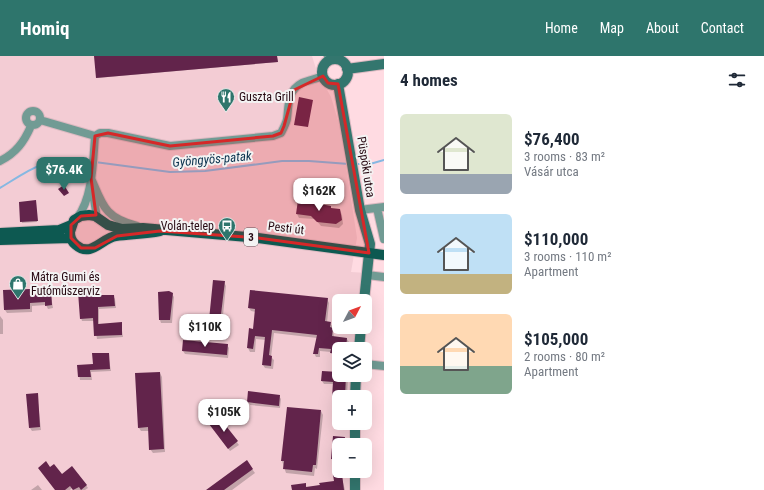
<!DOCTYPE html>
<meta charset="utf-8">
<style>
:root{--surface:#fff;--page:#f2f2f3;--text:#1f2937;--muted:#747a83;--accent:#2e756c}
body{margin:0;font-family:"Roboto Condensed",sans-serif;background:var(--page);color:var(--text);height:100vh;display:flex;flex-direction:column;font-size:15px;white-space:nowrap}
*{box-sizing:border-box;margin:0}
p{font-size:13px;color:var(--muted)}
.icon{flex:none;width:22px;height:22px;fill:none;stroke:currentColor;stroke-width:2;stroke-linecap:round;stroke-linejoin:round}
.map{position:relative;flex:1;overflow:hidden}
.details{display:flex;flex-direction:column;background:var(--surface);width:380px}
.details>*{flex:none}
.needle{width:26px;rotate:49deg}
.fabs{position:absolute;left:332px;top:238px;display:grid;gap:8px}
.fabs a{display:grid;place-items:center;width:40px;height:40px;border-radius:6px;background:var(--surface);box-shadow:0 4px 16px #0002;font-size:20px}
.price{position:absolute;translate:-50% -34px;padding:0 9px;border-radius:8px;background:#fff;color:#222;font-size:13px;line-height:26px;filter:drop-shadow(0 1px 2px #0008)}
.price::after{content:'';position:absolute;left:50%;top:24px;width:12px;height:9px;margin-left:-6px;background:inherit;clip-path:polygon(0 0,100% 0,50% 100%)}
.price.active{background:var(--accent);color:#fff}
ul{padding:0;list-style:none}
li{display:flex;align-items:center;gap:12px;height:100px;padding:0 16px}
li span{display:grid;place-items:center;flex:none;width:112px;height:80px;border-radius:6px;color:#555}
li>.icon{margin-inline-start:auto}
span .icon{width:48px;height:48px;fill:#fffc;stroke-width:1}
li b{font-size:17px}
h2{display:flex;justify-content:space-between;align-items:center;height:48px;padding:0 16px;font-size:17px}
header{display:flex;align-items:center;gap:24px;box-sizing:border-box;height:56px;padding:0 20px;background:var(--accent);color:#fff}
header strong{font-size:19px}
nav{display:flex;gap:22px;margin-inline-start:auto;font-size:14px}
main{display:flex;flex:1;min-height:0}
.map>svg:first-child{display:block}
</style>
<header>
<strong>Homiq</strong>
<nav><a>Home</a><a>Map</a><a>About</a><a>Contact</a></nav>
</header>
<main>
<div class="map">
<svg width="384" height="434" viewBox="0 0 384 434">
<rect width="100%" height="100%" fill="#ffdbe2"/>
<path fill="#f3ccd4" d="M0,0H312L317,16L331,41L340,71L357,182L351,216L367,217L364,245H339V271H361L359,293H339V319H356L355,341H339V367H355V389H339V415H355V434H0Z"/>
<path fill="#0003" d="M95,0H277L278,6L97,22Z
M36,146L37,166L22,167L20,147Z
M330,151L332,153L340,154L342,159L343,168L339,172L321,170L315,163L299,162L297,158Z
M224,226L226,230L221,279L211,278L209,274Z
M29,234L31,240L45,239L50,234L53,252L48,253L46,249L32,250V256L7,257L5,254Z
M96,236L98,240H113L115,243L116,252L99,253V269L121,268L123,281L97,283L94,265H82L81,262Z
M172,238L174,241L172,267H161L160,264Z
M327,243L329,247L327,267H330L332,270L334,281L346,282L349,286L348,293H339V301L333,300L331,296L320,295V301H316L314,297L317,282L274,277L271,301L274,304L273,313L265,312L263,309L266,284L256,283L255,296H250L248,292L254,274L256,256L251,255L249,252Z
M0,260L3,264V278H0Z
M227,289L229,292L228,302L185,298L183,295Z
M108,298L111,315L91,316L92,324H80L78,309H94Z
M160,317L162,321L165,396L153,397L150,393V375H141L139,372Z
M339,317V319L348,320L347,341H339V345H334L333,342V328H324L322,325Z
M37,338L41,374L32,375L30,372Z
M279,340L281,343L280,352L250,349L248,346Z
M321,355L323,359L317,413L315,412L314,420L286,417L282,405Z
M219,362L239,389L230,395L212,371Z
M334,381L344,382L346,385L345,389H339V406H333L332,403Z
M252,413L255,417L232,434H208Z
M62,419L86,429L88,432L85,434H73L72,432L70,434H56Z
M341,419L345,434H293L305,428L307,432L335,426Z
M38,429L42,434H31Z"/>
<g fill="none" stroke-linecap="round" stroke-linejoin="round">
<path stroke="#86b8e2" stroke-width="2" d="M95,106L170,116L205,115L282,105H309L349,108
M356,108H370L384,104
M0,132C36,110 47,100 91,106"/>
</g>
<path fill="#62244b" d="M94,0H277L278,6L96,22Z
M299,41L313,44L308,71L294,69Z
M64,129L69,137L64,140L58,133Z
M36,144L38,165L20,166L19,146Z
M298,144L331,150V152L340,153L342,164L336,168L317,166L311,160L296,158Z
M213,224L225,225L219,275L208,274Z
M30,233V239L44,238V233H51L52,249L45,250V246L30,247V253L4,254L3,234Z
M250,234L328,242L325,265L331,266L330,271L333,272L332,280L347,282L346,293H339V298L330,297L331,293L319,292L318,298H313L317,279L272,274L269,299L272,300L271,310L262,309L265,281L255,280L253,293L247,292L249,272L253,273L255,253L248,252Z
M97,235V239H114L115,250L98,251V268L122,266V279L94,280L93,262L80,263L78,236Z
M169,235L173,237L170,264H159L158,236Z
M183,284L228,288L227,299L182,295Z
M92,297H109L110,313L90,314L91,321H78L77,309L93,308Z
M322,315L339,316V319H346L345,341H339V343L332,342L333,326L321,325Z
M160,316L164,393L149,394L148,371L138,372L135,317Z
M248,335L280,339L279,350L247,346Z
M38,337L40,371L29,372L26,338Z
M287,351L321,354L316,409H313L312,416L283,413L284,405H281Z
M219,361L238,385L228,393L209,368Z
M333,380L345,381L344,389H339V404L331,403Z
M247,404L253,413L224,434H206Z
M46,405L50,411L54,408L62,418L72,410L87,429L81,434L79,431L73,434L70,430L65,434H55L38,412Z
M342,418L344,434H292L291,429L306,427V431L320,429L319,427L334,425L333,419Z"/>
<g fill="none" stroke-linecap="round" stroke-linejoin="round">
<g stroke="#dcb9c1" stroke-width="10">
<path id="street" d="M328,0L331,4
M26 62a7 7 0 1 1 14 0a7 7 0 1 1-14 0Z
M40,64L95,80L100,77H108L170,90L273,80L281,77C283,73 286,68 287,63C289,49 287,35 302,27C309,24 316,23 323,20
M0,105C16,97 24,86 31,70
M91,122C103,150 105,162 137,170
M92,131L97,162
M377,152L384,183
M360,154L384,151
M77,162C93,142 93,105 95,80
M367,219L384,221
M365,308L384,310"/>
</g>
<g stroke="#dcb9c1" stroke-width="12">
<path id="secondary" d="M322 16a13 13 0 1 1 26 0a13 13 0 1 1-26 0Z
M347,13L384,8
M338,28L360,154L370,188L364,245
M359,293L361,271
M355,341L356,319
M355,389V367
M355,434V415"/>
</g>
<g stroke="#dcb9c1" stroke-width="12">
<path id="primary" d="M160,175C145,178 131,178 116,180C102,182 91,202 76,189C72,186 70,181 70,176L74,164L81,160L89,159L95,160L108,169L122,173L143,172L258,182L384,199
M0,177L59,174L71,169
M0,184L71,182"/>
</g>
<use href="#street" stroke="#719b94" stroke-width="8"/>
<use href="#secondary" stroke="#33766e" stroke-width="10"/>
<use href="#primary" stroke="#0d5951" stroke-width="10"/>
</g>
<path fill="#d62828" fill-opacity="0.2" stroke="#d62828" stroke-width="3" stroke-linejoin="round" d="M323,20L328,27L338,28L369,197L258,182L160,175L117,180L95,192H81L71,182V169L81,160L96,159L91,122L95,80L108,77L170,90L273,80L281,77L284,70L294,34Z"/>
<defs>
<g id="restaurant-pin" transform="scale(0.9)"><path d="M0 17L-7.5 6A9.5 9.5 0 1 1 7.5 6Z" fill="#2e756c" stroke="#f3f3f3"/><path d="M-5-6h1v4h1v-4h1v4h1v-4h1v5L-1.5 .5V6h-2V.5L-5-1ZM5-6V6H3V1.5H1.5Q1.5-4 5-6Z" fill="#fff"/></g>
<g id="bus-pin" transform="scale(0.9)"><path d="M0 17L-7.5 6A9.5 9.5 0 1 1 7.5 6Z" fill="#2e756c" stroke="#f3f3f3"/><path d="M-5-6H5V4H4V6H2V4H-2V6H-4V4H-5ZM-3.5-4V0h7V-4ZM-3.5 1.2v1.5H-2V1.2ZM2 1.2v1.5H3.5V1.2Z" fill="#fff"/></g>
<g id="shop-pin" transform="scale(0.9)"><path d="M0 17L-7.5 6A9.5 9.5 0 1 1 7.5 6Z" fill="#2e756c" stroke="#f3f3f3"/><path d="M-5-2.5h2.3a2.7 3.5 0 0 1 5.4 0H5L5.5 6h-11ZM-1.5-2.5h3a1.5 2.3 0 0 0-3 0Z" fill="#fff"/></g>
</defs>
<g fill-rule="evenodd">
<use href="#restaurant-pin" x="226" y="41"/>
<use href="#bus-pin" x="227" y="170"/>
<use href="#shop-pin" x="18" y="228"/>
</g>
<g text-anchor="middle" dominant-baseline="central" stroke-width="4" stroke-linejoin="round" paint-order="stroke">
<rect fill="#f3f3f3" stroke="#644f56" stroke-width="1" x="244" y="172" width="14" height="18" rx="3"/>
<g font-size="11" font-weight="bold" fill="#270912">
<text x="251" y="181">3</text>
</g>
<g font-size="12" fill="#270912" stroke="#f3f3f3" text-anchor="start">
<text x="239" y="41">Guszta Grill</text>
<text x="214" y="170" text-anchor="end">Volán-telep</text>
<text x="31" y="221">Mátra Gumi és<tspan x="31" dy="14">Futóműszerviz</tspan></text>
</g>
<g font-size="12" fill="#270912" stroke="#f3f3f3">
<text transform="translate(366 111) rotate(81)">Püspöki utca</text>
<text transform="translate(286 172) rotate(7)">Pesti út</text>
</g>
<g font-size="13" font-style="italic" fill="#09314d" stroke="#f3f3f3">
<text transform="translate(212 103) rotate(-5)">Gyöngyös-patak</text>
</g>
</g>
</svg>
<div class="fabs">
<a><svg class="needle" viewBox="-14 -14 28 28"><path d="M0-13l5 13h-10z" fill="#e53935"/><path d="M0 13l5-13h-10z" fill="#747a83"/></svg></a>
<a><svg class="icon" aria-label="layers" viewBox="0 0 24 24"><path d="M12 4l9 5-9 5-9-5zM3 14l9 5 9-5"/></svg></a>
<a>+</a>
<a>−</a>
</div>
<b class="price active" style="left:64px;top:135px">$76.4K</b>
<b class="price" style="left:319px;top:156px">$162K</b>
<b class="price" style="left:205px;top:292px">$110K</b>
<b class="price" style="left:224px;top:377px">$105K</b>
</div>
<section class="details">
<h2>4 homes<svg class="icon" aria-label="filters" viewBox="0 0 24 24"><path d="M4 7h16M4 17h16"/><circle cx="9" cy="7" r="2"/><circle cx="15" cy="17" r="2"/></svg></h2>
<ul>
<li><span style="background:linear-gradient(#dfe7d0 75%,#9aa5b1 0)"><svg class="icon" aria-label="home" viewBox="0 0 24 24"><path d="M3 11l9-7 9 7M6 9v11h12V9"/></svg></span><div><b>$76,400</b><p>3 rooms · 83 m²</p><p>Vásár utca</p></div></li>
<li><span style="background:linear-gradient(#bfe0f5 75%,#c2b280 0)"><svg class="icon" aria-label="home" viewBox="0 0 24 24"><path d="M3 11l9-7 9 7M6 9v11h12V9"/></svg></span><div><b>$110,000</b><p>3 rooms · 110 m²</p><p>Apartment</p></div></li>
<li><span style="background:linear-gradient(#ffd9b3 65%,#7fa58c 0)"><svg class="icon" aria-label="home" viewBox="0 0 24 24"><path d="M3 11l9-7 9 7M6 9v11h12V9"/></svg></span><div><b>$105,000</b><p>2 rooms · 80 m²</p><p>Apartment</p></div></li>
</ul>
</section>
</main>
